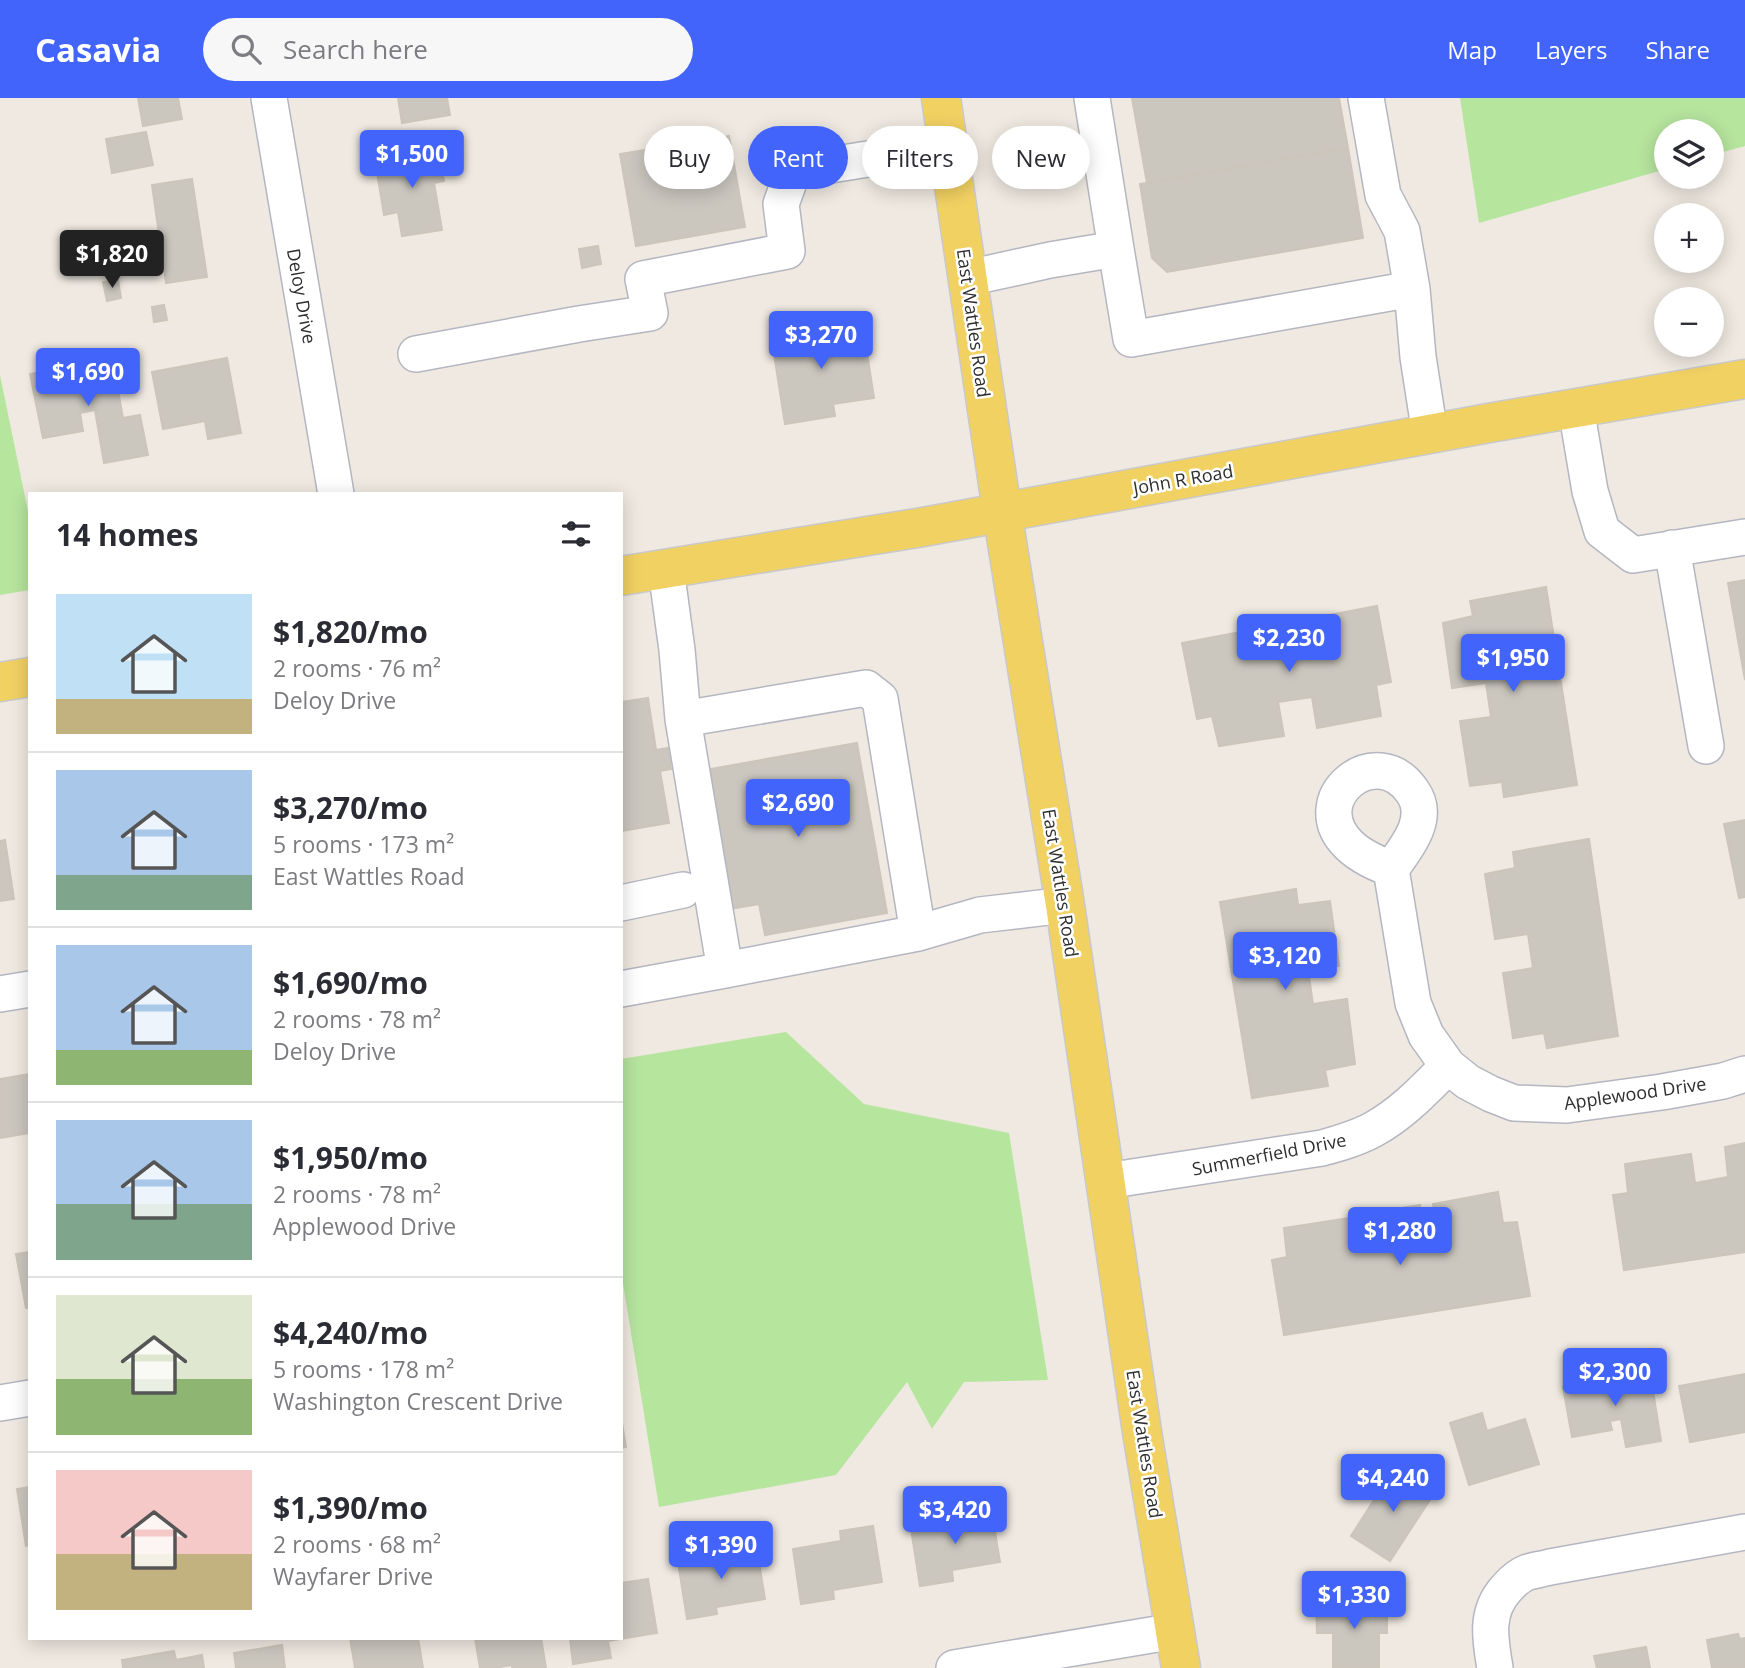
<!DOCTYPE html>
<meta charset="utf-8">
<style>
:root{--surface:#fff;--page:#f7f7f7;--text:#2b2b33;--muted:#7c7c81;--line:#e1e1e2;--accent:#4264fb}
body{margin:0;font-family:"Open Sans",sans-serif;background:var(--page);color:var(--text);height:100vh;display:flex;flex-direction:column;font-size:26px;white-space:nowrap}
*{box-sizing:border-box;margin:0}
p{font-size:23px;color:var(--muted)}
.icon{flex:none;width:38px;height:38px;fill:none;stroke:currentColor;stroke-width:2;stroke-linecap:round;stroke-linejoin:round}
.map{position:relative;flex:1;overflow:hidden}
.sheet{position:absolute;left:28px;top:394px;width:595px;height:1148px;display:flex;flex-direction:column;background:var(--surface);border-radius:0px;box-shadow:0 4px 18px #0003}
.sheet>*{flex:none}
.hud{position:absolute;left:644px;top:28px;width:665px;height:63px;display:flex;gap:14px}
.controls{position:absolute;left:1654px;top:21px;display:grid;gap:14px}
.controls a{display:grid;place-items:center;width:70px;height:70px;border-radius:50%;background:var(--surface);box-shadow:0 4px 18px #0003;font-size:35px}
.price{position:absolute;translate:-50% -60px;padding:0 16px;border-radius:7px;background:var(--accent);color:#fff;font-size:23px;line-height:46px;filter:drop-shadow(0 2px 4px #0008)}
.price::after{content:'';position:absolute;left:50%;top:42px;width:21px;height:16px;margin-left:-10px;background:inherit;clip-path:polygon(0 0,100% 0,50% 100%)}
.price.on{background:#222;color:#fff}
ul{padding:0;list-style:none}
li{display:flex;align-items:center;gap:21px;height:175px;padding:0 28px}
li+li{border-top:2px solid var(--line)}
li span{display:grid;place-items:center;flex:none;width:196px;height:140px;border-radius:0px;color:#555}
li>.icon{margin-inline-start:auto}
span .icon{width:84px;height:84px;fill:#fffc;stroke-width:1}
li b{font-size:30px}
h2{display:flex;justify-content:space-between;align-items:center;height:84px;padding:0 28px;font-size:30px}
.chip{padding:0 24px;border-radius:32px;background:var(--surface);box-shadow:0 4px 18px #0003;font-size:24px;line-height:63px}
.chip.on{background:var(--accent);color:#fff}
header{display:flex;align-items:center;gap:42px;box-sizing:border-box;height:98px;padding:0 35px;background:var(--accent);color:#fff}
header strong{font-size:33px}
nav{display:flex;gap:38px;margin-inline-start:auto;font-size:24px}
.search{width:490px;height:63px;background:var(--page);display:flex;align-items:center;gap:18px;box-sizing:border-box;padding:0 24px;border-radius:38px;color:var(--muted);font-size:26px}
.map>svg:first-child{display:block}
</style>
<header>
<strong>Casavia</strong>
<div class="search"><svg class="icon" aria-label="search" viewBox="0 0 24 24"><circle cx="10" cy="10" r="6"/><path d="M15 15l6 6"/></svg>Search here</div>
<nav><a>Map</a><a>Layers</a><a>Share</a></nav>
</header>
<div class="map">
<svg width="1745" height="1570" viewBox="0 0 1745 1570">
<rect width="100%" height="100%" fill="#efe9e1"/>
<path fill="#b6e59e" d="M1460,0H1745V48L1712,57V33H1666V71L1479,125Z
M0,277L30,423V492L0,497Z
M786,934L864,1006L1009,1035L1048,1282L964,1284L932,1331L907,1284L836,1377L659,1409L621,1173V961Z"/>
<path fill="#cbc7bf" stroke="#cbc5ba" stroke-width="2" d="M138,0H178L182,21L143,28Z
M398,0H447L450,17L402,25Z
M1132,0H1339L1348,50L1147,85Z
M146,34L153,67L112,75L106,41Z
M729,38L745,129L636,148L620,56Z
M1348,50L1363,140L1167,174L1152,160L1140,86Z
M439,51L444,83L434,85L442,132L402,138L398,114L384,117L375,62Z
M192,81L207,179L166,185L152,87Z
M598,148L601,166L582,170L579,151Z
M118,182L121,200L107,203L103,184Z
M164,207L167,222L154,224L152,209Z
M830,228L831,234L863,229L874,300L833,306L835,318L785,326L771,237Z
M112,260L123,320L140,317L148,357L104,365L95,312L80,315L83,333L43,340L30,276Z
M227,260L241,335L208,341L205,323L163,331L152,274Z
M1745,482V582L1728,485Z
M1546,489L1577,687L1504,699L1502,684L1470,688L1460,623L1491,619L1486,585L1452,590L1443,525L1473,518L1470,503Z
M1377,508L1391,584L1376,587L1381,618L1317,630L1312,599L1278,604L1284,638L1219,648L1212,618L1197,621L1182,545Z
M648,600L656,652L668,650L671,671L660,673L669,725L621,733V604Z
M857,645L887,815L765,837L759,806L730,811L705,672Z
M1745,722V799L1739,800L1724,726Z
M1589,741L1618,938L1547,950L1544,935L1513,940L1503,875L1533,870L1528,836L1495,841L1485,776L1515,770L1513,754Z
M5,742L14,801L0,803V743Z
M1296,791L1298,807L1330,803L1339,868L1308,872L1313,906L1347,901L1355,966L1325,972L1328,988L1252,1000L1220,804Z
M30,976V1035L0,1040V981Z
M1745,1045V1154L1624,1172L1613,1097L1628,1095L1625,1066L1691,1056L1695,1085L1728,1079L1725,1049Z
M1498,1094L1503,1125L1517,1124L1530,1198L1284,1237L1272,1162L1287,1159L1284,1130L1350,1120L1354,1149L1388,1143L1384,1113L1420,1107L1424,1141L1438,1139L1433,1106Z
M30,1154V1210H26L16,1156Z
M1650,1274L1661,1343L1626,1349L1621,1321L1610,1323L1612,1332L1572,1339L1563,1289Z
M1745,1276V1334L1690,1344L1679,1288Z
M1482,1315L1487,1333L1525,1321L1539,1366L1469,1387L1450,1325Z
M621,1320L626,1349L621,1350Z
M1395,1369L1435,1394L1390,1463L1351,1438Z
M30,1389V1447L26,1448L17,1391Z
M991,1410L1000,1464L952,1472L953,1483L920,1488L911,1431L948,1425L947,1417Z
M873,1428L882,1484L833,1492L834,1501L801,1506L793,1451L841,1443L840,1433Z
M756,1446L765,1501L716,1509L717,1516L687,1521L678,1464L726,1456L725,1451Z
M648,1481L657,1535L608,1543L611,1560L573,1566L570,1540H621V1485Z
M1387,1503V1535H1379V1570H1333V1535H1317L1316,1504Z
M1738,1536L1740,1541L1745,1540V1570H1712L1707,1542Z
M350,1540H418L423,1570H355Z
M475,1540H541L546,1570H512V1567L494,1570H480Z
M282,1547L285,1570H236L234,1555Z
M1646,1549L1650,1570H1597L1594,1558Z
M174,1553L176,1562L202,1557L204,1570H123L122,1562Z"/>
<g fill="none" stroke-linecap="round" stroke-linejoin="round">
<g stroke="#b4b7c1" stroke-width="38">
<path id="minor" d="M269,0L336,396
M1366,0L1383,97L1402,133L1412,191L1418,259L1430,336
M1116,151L1131,241L1412,191
M968,180L1050,162L1116,151L1092,0
M416,256L579,226L650,215L643,181L787,153L781,106L793,73L949,48
M1576,310L1590,393L1602,433L1633,457L1745,439
M1672,450L1706,648
M666,471L677,552L683,621L725,872L918,835L980,817L1065,807
M683,621L866,590L880,601L918,835
M1391,771C1376,765 1360,758 1349,747C1302,701 1376,641 1412,693C1432,720 1406,750 1391,771L1413,905L1426,937L1448,968L1468,984L1491,996L1514,1005L1567,1007L1662,994L1723,983L1745,976
M621,805L683,792
M621,891L725,872
M0,896L30,891
M1106,1083L1322,1050C1340,1045 1358,1040 1374,1031C1403,1015 1425,991 1448,968
M0,1305L30,1300
M954,1570L1175,1533
M1495,1570C1490,1541 1485,1514 1506,1491C1512,1484 1520,1477 1528,1474C1535,1472 1543,1471 1550,1469L1745,1434"/>
</g>
<g stroke="#c9c9c9" stroke-width="41">
<path id="major" d="M941,0L1002,413L1065,807L1142,1334L1181,1570
M621,478L923,429L1489,325L1745,281
M0,584L30,579"/>
</g>
<use href="#minor" stroke="#fff" stroke-width="35"/>
<use href="#major" stroke="#f2d163" stroke-width="38"/>
</g>
<g text-anchor="middle" dominant-baseline="central" stroke-width="5" stroke-linejoin="round" paint-order="stroke">
<g font-size="18" fill="#2e2e2e" stroke="#fff">
<text transform="translate(302 198) rotate(80)">Deloy Drive</text>
<text transform="translate(974 225) rotate(82)">East Wattles Road</text>
<text transform="translate(1183 381) rotate(-10)">John R Road</text>
<text transform="translate(1061 785) rotate(81)">East Wattles Road</text>
<text transform="translate(1635 995) rotate(-8)">Applewood Drive</text>
<text transform="translate(1269 1056) rotate(-11)">Summerfield Drive</text>
<text transform="translate(1145 1346) rotate(81)">East Wattles Road</text>
</g>
</g>
</svg>
<div class="controls">
<a><svg class="icon" aria-label="layers" viewBox="0 0 24 24"><path d="M12 4l9 5-9 5-9-5zM3 14l9 5 9-5"/></svg></a>
<a>+</a>
<a>−</a>
</div>
<b class="price" style="left:412px;top:92px">$1,500</b>
<b class="price on" style="left:112px;top:192px">$1,820</b>
<b class="price" style="left:821px;top:273px">$3,270</b>
<b class="price" style="left:88px;top:310px">$1,690</b>
<b class="price" style="left:1289px;top:576px">$2,230</b>
<b class="price" style="left:1513px;top:596px">$1,950</b>
<b class="price" style="left:798px;top:741px">$2,690</b>
<b class="price" style="left:1285px;top:894px">$3,120</b>
<b class="price" style="left:1400px;top:1169px">$1,280</b>
<b class="price" style="left:1615px;top:1310px">$2,300</b>
<b class="price" style="left:1393px;top:1416px">$4,240</b>
<b class="price" style="left:955px;top:1448px">$3,420</b>
<b class="price" style="left:721px;top:1483px">$1,390</b>
<b class="price" style="left:1354px;top:1533px">$1,330</b>
<div class="hud">
<a class="chip">Buy</a>
<a class="chip on">Rent</a>
<a class="chip">Filters</a>
<a class="chip">New</a>
</div>
<section class="sheet">
<h2>14 homes<svg class="icon" aria-label="filters" viewBox="0 0 24 24"><path d="M4 7h16M4 17h16"/><circle cx="9" cy="7" r="2"/><circle cx="15" cy="17" r="2"/></svg></h2>
<ul>
<li><span style="background:linear-gradient(#bfe0f5 75%,#c2b280 0)"><svg class="icon" aria-label="home" viewBox="0 0 24 24"><path d="M3 11l9-7 9 7M6 9v11h12V9"/></svg></span><div><b>$1,820/mo</b><p>2 rooms · 76 m²</p><p>Deloy Drive</p></div></li>
<li><span style="background:linear-gradient(#a9c7e8 75%,#7fa58c 0)"><svg class="icon" aria-label="home" viewBox="0 0 24 24"><path d="M3 11l9-7 9 7M6 9v11h12V9"/></svg></span><div><b>$3,270/mo</b><p>5 rooms · 173 m²</p><p>East Wattles Road</p></div></li>
<li><span style="background:linear-gradient(#a9c7e8 75%,#8fb573 0)"><svg class="icon" aria-label="home" viewBox="0 0 24 24"><path d="M3 11l9-7 9 7M6 9v11h12V9"/></svg></span><div><b>$1,690/mo</b><p>2 rooms · 78 m²</p><p>Deloy Drive</p></div></li>
<li><span style="background:linear-gradient(#a9c7e8 60%,#7fa58c 0)"><svg class="icon" aria-label="home" viewBox="0 0 24 24"><path d="M3 11l9-7 9 7M6 9v11h12V9"/></svg></span><div><b>$1,950/mo</b><p>2 rooms · 78 m²</p><p>Applewood Drive</p></div></li>
<li><span style="background:linear-gradient(#dfe7d0 60%,#8fb573 0)"><svg class="icon" aria-label="home" viewBox="0 0 24 24"><path d="M3 11l9-7 9 7M6 9v11h12V9"/></svg></span><div><b>$4,240/mo</b><p>5 rooms · 178 m²</p><p>Washington Crescent Drive</p></div></li>
<li><span style="background:linear-gradient(#f6c9c9 60%,#c2b280 0)"><svg class="icon" aria-label="home" viewBox="0 0 24 24"><path d="M3 11l9-7 9 7M6 9v11h12V9"/></svg></span><div><b>$1,390/mo</b><p>2 rooms · 68 m²</p><p>Wayfarer Drive</p></div></li>
</ul>
</section>
</div>
